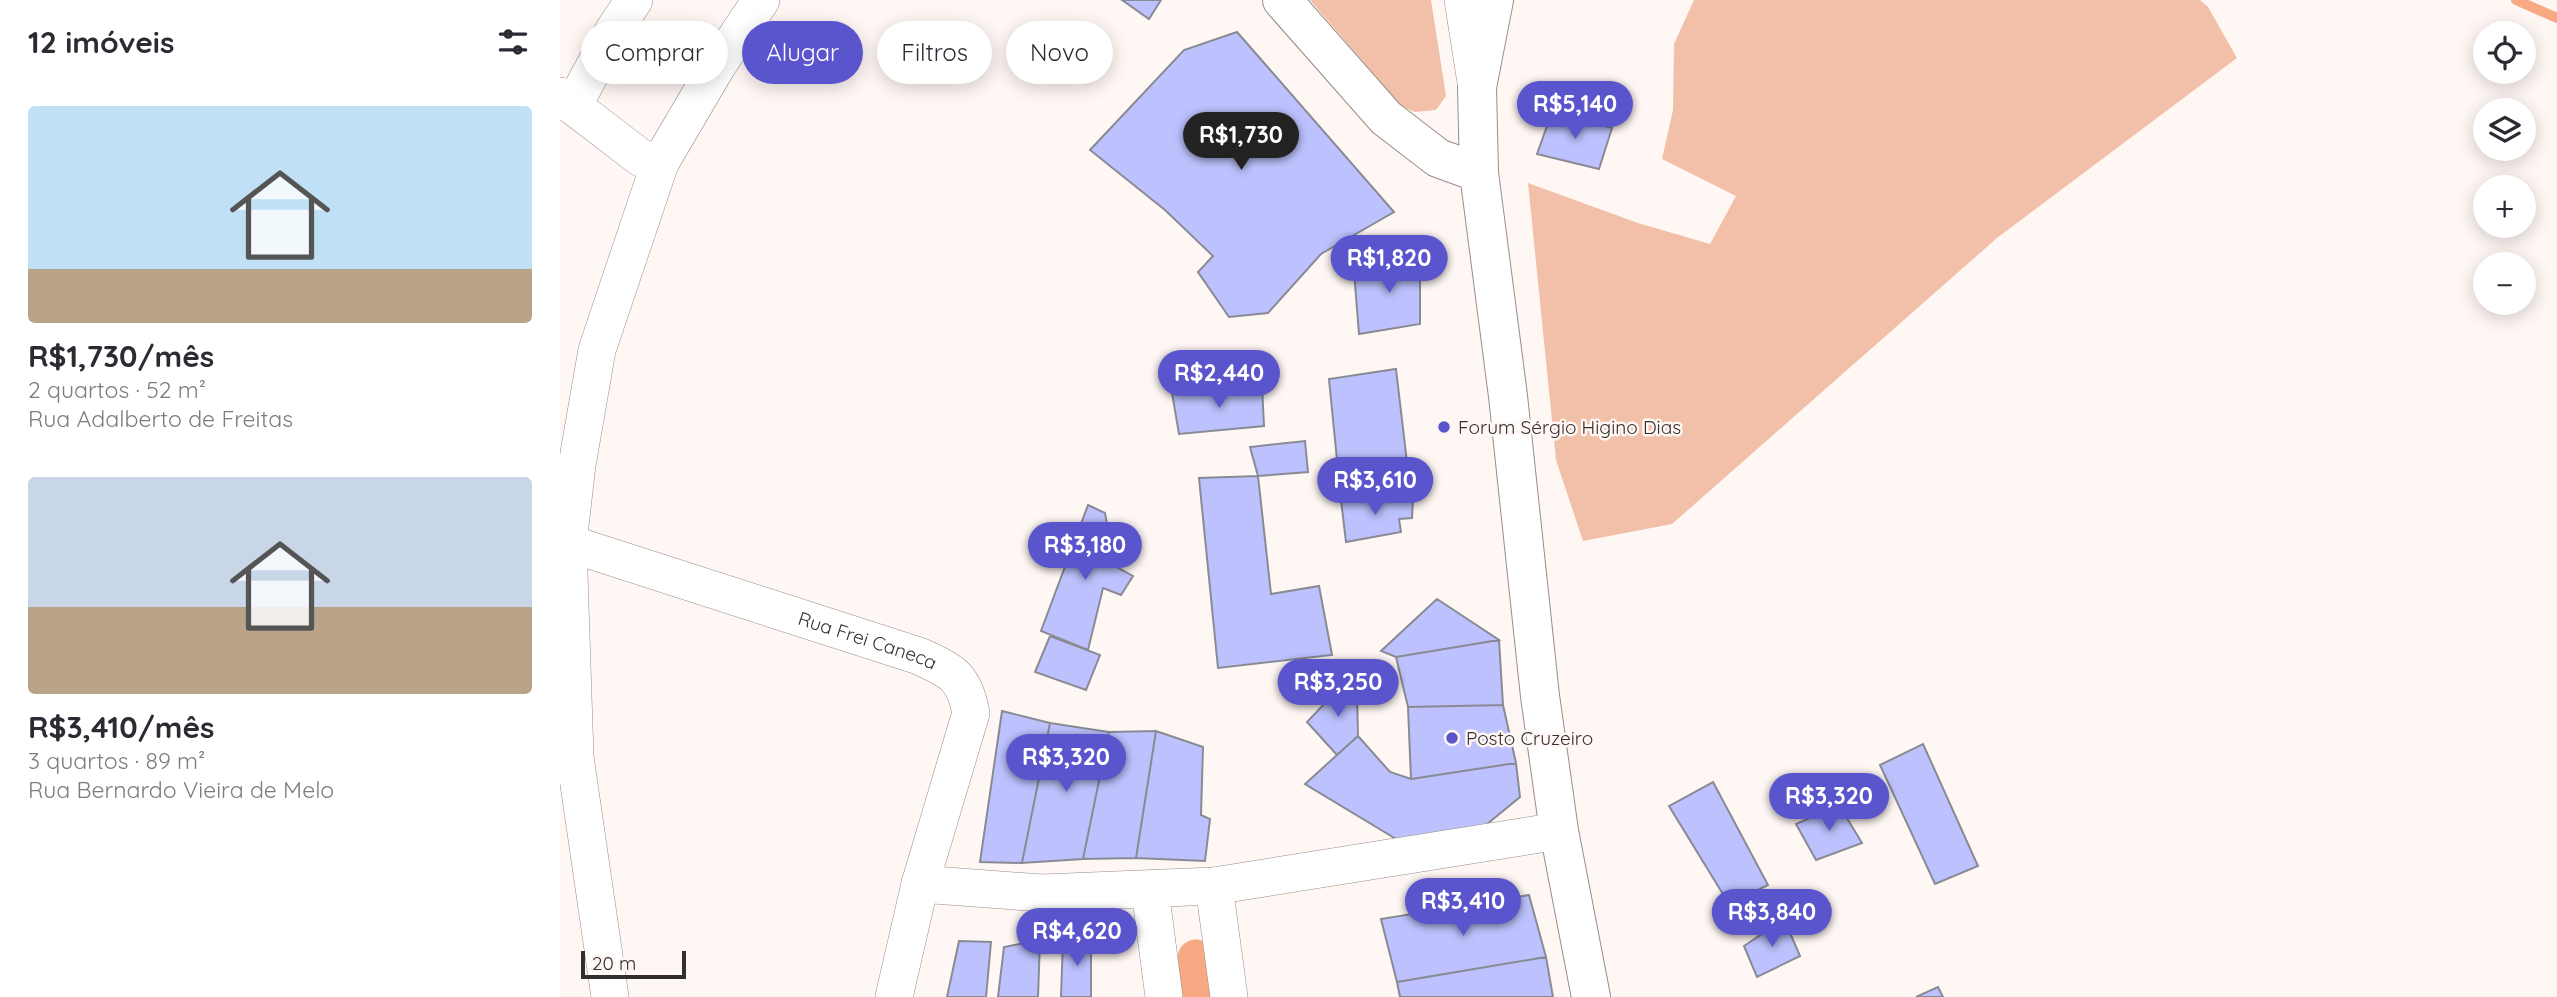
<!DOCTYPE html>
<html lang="pt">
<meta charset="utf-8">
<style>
:root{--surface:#fff;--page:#f2f2f3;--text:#2b2b33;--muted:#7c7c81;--accent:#5b55cd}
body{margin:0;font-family:Quicksand,sans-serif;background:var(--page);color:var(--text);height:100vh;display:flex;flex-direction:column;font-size:26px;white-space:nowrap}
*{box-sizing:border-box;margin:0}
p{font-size:23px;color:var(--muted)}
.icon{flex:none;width:38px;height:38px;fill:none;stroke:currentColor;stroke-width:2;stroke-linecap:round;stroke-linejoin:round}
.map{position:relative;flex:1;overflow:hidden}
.panel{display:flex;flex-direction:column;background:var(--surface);width:560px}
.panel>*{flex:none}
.hud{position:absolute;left:21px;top:21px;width:665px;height:63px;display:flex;gap:14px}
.controls{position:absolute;left:1913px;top:21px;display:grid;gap:14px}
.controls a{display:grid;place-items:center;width:63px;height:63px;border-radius:50%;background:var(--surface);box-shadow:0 4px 18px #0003;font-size:35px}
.scale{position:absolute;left:21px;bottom:18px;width:105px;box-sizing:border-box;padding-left:7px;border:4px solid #332f2d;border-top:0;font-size:19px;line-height:24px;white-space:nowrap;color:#332f2d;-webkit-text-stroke:5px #fef7f4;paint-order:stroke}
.price{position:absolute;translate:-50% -60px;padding:0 16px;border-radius:24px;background:var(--accent);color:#fff;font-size:23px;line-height:46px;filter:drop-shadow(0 2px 4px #0008)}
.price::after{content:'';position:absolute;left:50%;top:42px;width:21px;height:16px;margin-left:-10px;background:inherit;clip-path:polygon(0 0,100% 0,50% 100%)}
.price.active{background:#222;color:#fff}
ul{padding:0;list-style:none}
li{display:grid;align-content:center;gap:14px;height:371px;padding:0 28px}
li span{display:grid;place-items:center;height:217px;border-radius:7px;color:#555}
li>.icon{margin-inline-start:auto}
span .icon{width:126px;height:126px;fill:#fffc;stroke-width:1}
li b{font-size:30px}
h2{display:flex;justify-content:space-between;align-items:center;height:84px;padding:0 28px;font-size:30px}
.chip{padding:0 24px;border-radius:32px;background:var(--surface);box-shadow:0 4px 18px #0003;font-size:24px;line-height:63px}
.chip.active{background:var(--accent);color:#fff}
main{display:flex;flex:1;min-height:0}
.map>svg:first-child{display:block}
</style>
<main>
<section class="panel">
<h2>12 imóveis<svg class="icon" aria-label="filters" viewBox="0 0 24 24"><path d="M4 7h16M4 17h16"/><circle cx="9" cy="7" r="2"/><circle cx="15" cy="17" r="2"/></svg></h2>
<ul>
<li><span style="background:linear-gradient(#bfe0f5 75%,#b9a48a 0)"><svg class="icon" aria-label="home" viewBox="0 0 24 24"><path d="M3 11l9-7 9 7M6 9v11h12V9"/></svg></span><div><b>R$1,730/mês</b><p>2 quartos · 52 m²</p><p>Rua Adalberto de Freitas</p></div></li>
<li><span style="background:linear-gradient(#c9d6e8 60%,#b9a48a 0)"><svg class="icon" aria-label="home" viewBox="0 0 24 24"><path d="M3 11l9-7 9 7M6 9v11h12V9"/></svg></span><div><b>R$3,410/mês</b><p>3 quartos · 89 m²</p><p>Rua Bernardo Vieira de Melo</p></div></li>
</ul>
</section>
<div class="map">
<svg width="1997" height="997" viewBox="0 0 1997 997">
<rect width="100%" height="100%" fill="#fef7f4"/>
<path fill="#f2c0a8" d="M750,0H871L886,96L876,110L855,112L841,106Z
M1134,0H1640L1648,7L1677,58L1437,238L1112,524L1023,541L996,460L968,183L1078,223L1150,244L1176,196L1102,159L1113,110L1114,44Z"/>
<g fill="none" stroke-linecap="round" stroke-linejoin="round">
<path stroke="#f6a982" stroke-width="10" d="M1956,0L1997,18"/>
<path stroke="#f6a982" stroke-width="37" d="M636,958L640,997"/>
</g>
<path fill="#bdc2fe" stroke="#898a94" stroke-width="2" d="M562,0H601L589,19Z
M677,32L834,212L761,254L708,313L669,317L638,272L653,256L605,210L530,150L624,50Z
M992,112L1052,128L1039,169L977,154Z
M860,255V324L799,334L794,271Z
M836,369L850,488L781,500L769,379Z
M702,386L704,426L619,434L612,393Z
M745,441L748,472L698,476L690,447Z
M698,476L711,594L759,586L772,655L658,668L639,478Z
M853,497L852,518L839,519L841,532L786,542L781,500Z
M528,505L545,513L555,566L573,576L561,595L543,588L528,650L481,631Z
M877,599L939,640L836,657L821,651Z
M490,636L540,655L526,690L475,672Z
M939,640L943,705L848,707L836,657Z
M784,683L797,693L798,736L777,755L747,722Z
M943,705L956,763L851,779L848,707Z
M442,711L490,723L462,863L420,862Z
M490,723L549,732L523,859L462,863Z
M596,731L643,747L641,815L650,819L645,861L576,858Z
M596,731L576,858L523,859L549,732Z
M798,736L830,772L851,779L956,763L960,797L910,838L851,848L745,784Z
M1363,744L1418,866L1375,884L1320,765Z
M1153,782L1208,885L1169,904L1109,806Z
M1279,805L1302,843L1256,860L1236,824Z
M969,895L986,957L837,982L821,919Z
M1224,919L1240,956L1197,977L1184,946Z
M531,938V997H501L503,940Z
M480,940L478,997H438L444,947Z
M399,941L431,942L426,997H387Z
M986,957L993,997H840L837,982Z
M1378,987L1383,997H1356Z"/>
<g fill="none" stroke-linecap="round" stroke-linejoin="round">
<g stroke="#978d88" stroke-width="38">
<g id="minor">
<path d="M903,0L916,82"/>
<path d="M0,96L81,158L100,163"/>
<path d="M13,106L54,30L74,0"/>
<path id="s1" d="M8,543L359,656C392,671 404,676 411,713L360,884"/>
<path d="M654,886L669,997"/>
<path d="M590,890L604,997"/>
<path d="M50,997L15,757L8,543L17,465L37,350L100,163L157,66L201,0"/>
<path d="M334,997L360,884L482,893L654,886L999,831"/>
</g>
</g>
<g stroke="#978d88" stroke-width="40">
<path id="tertiary" d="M919,173L917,87L934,0"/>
</g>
<g stroke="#978d88" stroke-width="40">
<path id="secondary" d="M722,0L826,118L878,158L919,173L948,396L980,696L999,831L1031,997"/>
</g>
<use href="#minor" stroke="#fff" stroke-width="37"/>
<use href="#tertiary" stroke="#fff" stroke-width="38"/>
<use href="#secondary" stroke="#fff" stroke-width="38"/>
</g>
<g fill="#5b55cd" stroke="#fef7f4" stroke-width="2.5">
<circle cx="884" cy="427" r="7"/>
<circle cx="892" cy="738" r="7"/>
</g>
<g text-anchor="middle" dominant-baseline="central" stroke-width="5" stroke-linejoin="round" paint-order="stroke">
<g font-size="19" fill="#332f2d" stroke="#fef7f4" text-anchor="start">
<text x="898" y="427">Forum Sérgio Higino Dias</text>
<text x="906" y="738">Posto Cruzeiro</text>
</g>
<g font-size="19" fill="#332f2d" stroke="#fef7f4">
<text stroke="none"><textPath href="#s1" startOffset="315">Rua Frei Caneca</textPath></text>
</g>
</g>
</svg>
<div class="controls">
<a><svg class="icon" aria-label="locate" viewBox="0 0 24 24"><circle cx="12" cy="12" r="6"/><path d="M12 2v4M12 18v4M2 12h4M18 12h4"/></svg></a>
<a><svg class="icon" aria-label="layers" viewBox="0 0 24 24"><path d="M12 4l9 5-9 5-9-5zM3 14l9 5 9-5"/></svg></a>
<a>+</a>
<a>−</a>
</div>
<div class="scale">20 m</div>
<b class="price" style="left:1015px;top:141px">R$5,140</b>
<b class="price active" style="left:681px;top:172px">R$1,730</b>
<b class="price" style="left:829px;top:295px">R$1,820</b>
<b class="price" style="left:659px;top:410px">R$2,440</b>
<b class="price" style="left:815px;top:517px">R$3,610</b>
<b class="price" style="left:525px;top:582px">R$3,180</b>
<b class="price" style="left:778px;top:719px">R$3,250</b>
<b class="price" style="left:506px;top:794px">R$3,320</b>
<b class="price" style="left:1269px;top:833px">R$3,320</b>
<b class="price" style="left:903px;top:938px">R$3,410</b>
<b class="price" style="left:1212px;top:949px">R$3,840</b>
<b class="price" style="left:517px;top:968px">R$4,620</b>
<div class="hud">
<a class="chip">Comprar</a>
<a class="chip active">Alugar</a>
<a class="chip">Filtros</a>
<a class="chip">Novo</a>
</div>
</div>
</main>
